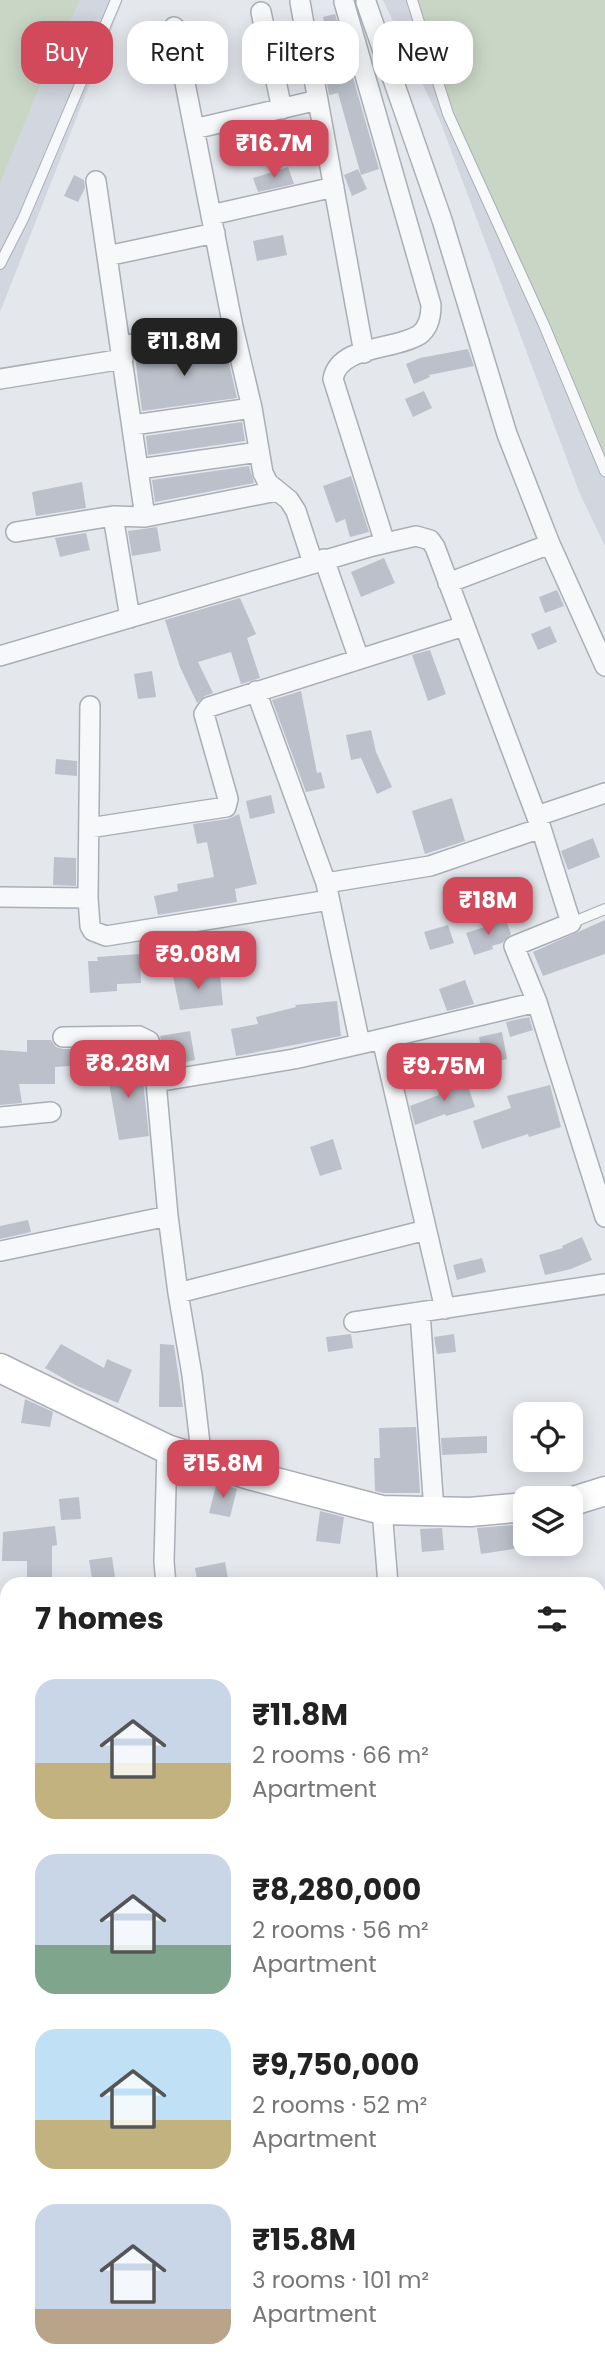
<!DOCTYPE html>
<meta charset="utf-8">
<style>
:root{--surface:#fff;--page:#f6f6f6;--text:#222;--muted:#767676;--accent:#d1495b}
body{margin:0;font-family:Poppins,sans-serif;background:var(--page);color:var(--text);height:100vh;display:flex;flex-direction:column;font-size:26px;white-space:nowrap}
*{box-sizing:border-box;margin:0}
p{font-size:23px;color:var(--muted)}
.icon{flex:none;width:38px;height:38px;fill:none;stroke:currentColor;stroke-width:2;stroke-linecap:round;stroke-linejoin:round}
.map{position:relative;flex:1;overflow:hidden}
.drawer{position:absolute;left:0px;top:1577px;width:606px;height:800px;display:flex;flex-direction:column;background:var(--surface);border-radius:21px 21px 0 0;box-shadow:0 4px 18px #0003}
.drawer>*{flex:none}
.hud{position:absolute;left:21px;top:21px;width:564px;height:63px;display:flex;gap:14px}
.fabs{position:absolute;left:513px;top:1402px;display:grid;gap:14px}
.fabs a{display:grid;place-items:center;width:70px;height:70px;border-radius:14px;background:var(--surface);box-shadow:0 4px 18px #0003;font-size:35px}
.price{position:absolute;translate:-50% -60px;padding:0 16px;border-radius:14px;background:var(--accent);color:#fff;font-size:23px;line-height:46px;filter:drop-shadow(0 2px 4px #0008)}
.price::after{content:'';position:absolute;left:50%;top:42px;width:21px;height:16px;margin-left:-10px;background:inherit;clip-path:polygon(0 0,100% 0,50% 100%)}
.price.active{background:#222;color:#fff}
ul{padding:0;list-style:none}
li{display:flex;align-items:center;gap:21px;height:175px;padding:0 35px}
li span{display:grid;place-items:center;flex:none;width:196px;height:140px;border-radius:21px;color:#555}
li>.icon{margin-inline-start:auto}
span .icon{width:84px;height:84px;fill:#fffc;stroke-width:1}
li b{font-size:30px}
h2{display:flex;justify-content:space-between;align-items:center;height:84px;padding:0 35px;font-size:30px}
.tag{padding:0 24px;border-radius:21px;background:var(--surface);box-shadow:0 4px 18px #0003;font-size:24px;line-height:63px}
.tag.active{background:var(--accent);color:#fff}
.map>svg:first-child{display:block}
</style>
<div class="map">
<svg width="605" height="2375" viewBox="0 0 605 2375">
<rect width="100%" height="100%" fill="#e4e7ec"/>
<path fill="#d2d6de" d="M0,0H123L0,312Z
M383,0H605V546L580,494L440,121Z"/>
<path fill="#c9d6c5" d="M0,0H80L38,90L0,183Z
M416,0H605V458L535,292L453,111Z"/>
<path fill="#bbc0ca" d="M335,14L379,169L361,175L338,93L329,95L321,47L329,45L323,17Z
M288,167L294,184L258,192L253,178Z
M358,169L367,189L352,196L344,175Z
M74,175L84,180L85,188L78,202L64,196Z
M283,235L287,255L257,261L253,241Z
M209,344L211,355L227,354L237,398L142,411L135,356Z
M468,349L474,366L429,375L430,377L414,384L406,364L420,358Z
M424,391L432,408L413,417L405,399Z
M242,422L245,441L148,455L146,436Z
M249,466L254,483L155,502L152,480Z
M351,476L369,532L350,537L345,519L336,523L323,486Z
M82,482L86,508L36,516L32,492Z
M157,527L161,551L132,556L128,531Z
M86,533L90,550L60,557L55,538Z
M384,558L395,583L361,597L351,572Z
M557,590L564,606L545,613L539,597Z
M240,598L256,634L247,638L260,678L241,684L231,652L198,662L213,693L205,696L197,703L180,667L165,620Z
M550,626L557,642L538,650L531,634Z
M430,650L446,694L428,701L412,655Z
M152,671L156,697L138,699L134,674Z
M301,691L317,773L321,772L325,788L306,792L272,700Z
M371,730L376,752L392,787L377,794L361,758L351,760L346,735Z
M56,759L77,761V776L55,774Z
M271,795L275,813L250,819L246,801Z
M452,798L465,841L425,854L412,811Z
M239,814L257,884L235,889L237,902L158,915L154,896L178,891L177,884L214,877L207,842L197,844L193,824L228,819Z
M593,838L600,857L568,870L561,851Z
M54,857L76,858V886L53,885Z
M506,920L511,934L502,943L492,946L493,949L474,955L466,933Z
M605,920V954L543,976L533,952Z
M448,925L454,943L430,950L424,932Z
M140,954L141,983L117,984V991L90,993L88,961H98L97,957Z
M196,971L197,978L220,975L223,1005L180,1010L173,976Z
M465,980L474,1004L447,1011L439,989Z
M337,1001L341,1036L236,1056L231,1029L258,1024L256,1017L296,1007L295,1005Z
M529,1017L533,1030L510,1037L506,1022Z
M190,1031L195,1060L166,1066L160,1036Z
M502,1032L507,1059L484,1064L479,1037Z
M27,1040H51L56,1047L63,1049H98L99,1064L55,1067V1084H19L22,1103L0,1105V1050L27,1052Z
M141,1063L149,1136L119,1140L109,1083H104L102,1068Z
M466,1080L475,1107L446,1116L445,1114L415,1125L410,1106L439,1095L438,1090Z
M550,1085L561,1127L529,1137L528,1134L482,1149L473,1121L511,1108L507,1096Z
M333,1139L342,1169L320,1176L310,1147Z
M28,1220L31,1232L0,1239V1226Z
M582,1237L592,1260L571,1269L545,1275L539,1255L563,1248L562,1246Z
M482,1258L486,1272L457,1280L453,1265Z
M351,1334L353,1348L328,1352L326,1337Z
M454,1334L456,1352L437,1354L434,1337Z
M61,1344L104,1368L107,1359L132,1370L118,1403L77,1386L45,1368Z
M160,1344L174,1345L183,1407H159Z
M25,1399L53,1412L50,1427L21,1423Z
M416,1427L420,1493H384L375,1491L374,1458H380L379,1428Z
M487,1436V1453L442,1455L441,1438Z
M217,1482L237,1489L230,1517L209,1513Z
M79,1497L81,1519L61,1520L59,1499Z
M320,1511L344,1517L340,1544L316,1541Z
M525,1524V1547L481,1554L477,1528Z
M55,1526L57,1545L52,1546V1584H27V1561H2L3,1532Z
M442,1528L444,1550L422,1552L420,1529Z
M112,1557L116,1584H93L89,1560Z
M225,1562L229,1584H198L195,1568Z"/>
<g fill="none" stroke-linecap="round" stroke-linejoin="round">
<g stroke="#a9aeb7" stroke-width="12">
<path id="lane" d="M412,0L448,114L544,325L605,471
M0,264L23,219L116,0
M571,923L605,909"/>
</g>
<g stroke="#a9aeb7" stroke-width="22">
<path id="street" d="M300,2L364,353
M344,2L431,305C431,315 429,328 419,335C395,350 339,345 333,379L385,543
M366,2L442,220L507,434L550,544L605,666
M261,12L282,109
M174,27L233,327L252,408L263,473L268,483L289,500L296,511L313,563
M194,129L318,100
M96,181L145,517
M211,215L334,187
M107,256L215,233
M121,346L233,327
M0,379L123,359
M133,425L252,408
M139,469L258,452
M113,516L130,618
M16,532L113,516L145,517L277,491
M324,559L359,659
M448,583L550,544
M0,656L373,546L416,536L430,540L435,547L541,828
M256,691L326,883
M90,706L88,898L90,926L93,931L106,936L329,900
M537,816L605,793
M89,828L226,807L228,799L204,714L209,707L464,626
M0,897L88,898
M537,1002L605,1217
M63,1037L139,1036L149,1041L152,1050L156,1082
M382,1039L445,1309
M0,1117L51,1112
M1,1251L168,1216
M178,1293L426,1230
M420,1312L434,1511
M354,1322L605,1284
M202,1461L192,1375L178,1293L168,1216L156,1082L294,1059L360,1044L326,883L430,866L541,828L571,923L514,946L537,1002L360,1044
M382,1510L388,1584
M166,1584L164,1562L167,1449
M0,2145L7,2144"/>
</g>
<g stroke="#a9aeb7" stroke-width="31">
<path id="secondary" d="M0,1368L167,1449L249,1475L382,1510L470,1512L525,1507
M570,1502L605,1491"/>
</g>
<use href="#lane" stroke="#f7f8fa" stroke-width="10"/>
<use href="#street" stroke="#f7f8fa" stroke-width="19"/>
<use href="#secondary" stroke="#fff" stroke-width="28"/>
</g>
</svg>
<div class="fabs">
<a><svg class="icon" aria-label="locate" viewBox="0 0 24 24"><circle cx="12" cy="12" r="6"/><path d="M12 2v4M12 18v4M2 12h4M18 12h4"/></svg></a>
<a><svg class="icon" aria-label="layers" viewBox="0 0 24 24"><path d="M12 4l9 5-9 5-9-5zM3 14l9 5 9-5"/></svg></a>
</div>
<b class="price" style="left:274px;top:180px">₹16.7M</b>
<b class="price active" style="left:184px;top:378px">₹11.8M</b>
<b class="price" style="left:488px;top:937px">₹18M</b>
<b class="price" style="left:198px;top:991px">₹9.08M</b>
<b class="price" style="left:128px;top:1100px">₹8.28M</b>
<b class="price" style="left:444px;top:1103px">₹9.75M</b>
<b class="price" style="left:223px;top:1500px">₹15.8M</b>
<div class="hud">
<a class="tag active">Buy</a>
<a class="tag">Rent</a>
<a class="tag">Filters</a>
<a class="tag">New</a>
</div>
<section class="drawer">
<h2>7 homes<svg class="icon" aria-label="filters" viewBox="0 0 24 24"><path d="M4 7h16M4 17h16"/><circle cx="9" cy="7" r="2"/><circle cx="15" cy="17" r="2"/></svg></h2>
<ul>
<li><span style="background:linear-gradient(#c9d6e8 60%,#c2b280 0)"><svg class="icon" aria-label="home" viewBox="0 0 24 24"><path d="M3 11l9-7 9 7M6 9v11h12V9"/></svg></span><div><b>₹11.8M</b><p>2 rooms · 66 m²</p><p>Apartment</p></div></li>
<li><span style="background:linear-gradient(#c9d6e8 65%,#7fa58c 0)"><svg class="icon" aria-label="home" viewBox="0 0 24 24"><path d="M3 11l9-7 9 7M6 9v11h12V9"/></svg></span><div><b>₹8,280,000</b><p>2 rooms · 56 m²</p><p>Apartment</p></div></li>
<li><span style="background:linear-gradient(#bfe0f5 65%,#c2b280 0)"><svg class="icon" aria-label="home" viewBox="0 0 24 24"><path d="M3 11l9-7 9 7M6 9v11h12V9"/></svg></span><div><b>₹9,750,000</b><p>2 rooms · 52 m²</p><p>Apartment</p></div></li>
<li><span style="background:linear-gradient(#c9d6e8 75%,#b9a48a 0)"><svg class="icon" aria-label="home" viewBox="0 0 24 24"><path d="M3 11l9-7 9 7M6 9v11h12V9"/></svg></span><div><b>₹15.8M</b><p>3 rooms · 101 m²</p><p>Apartment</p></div></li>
</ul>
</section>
</div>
